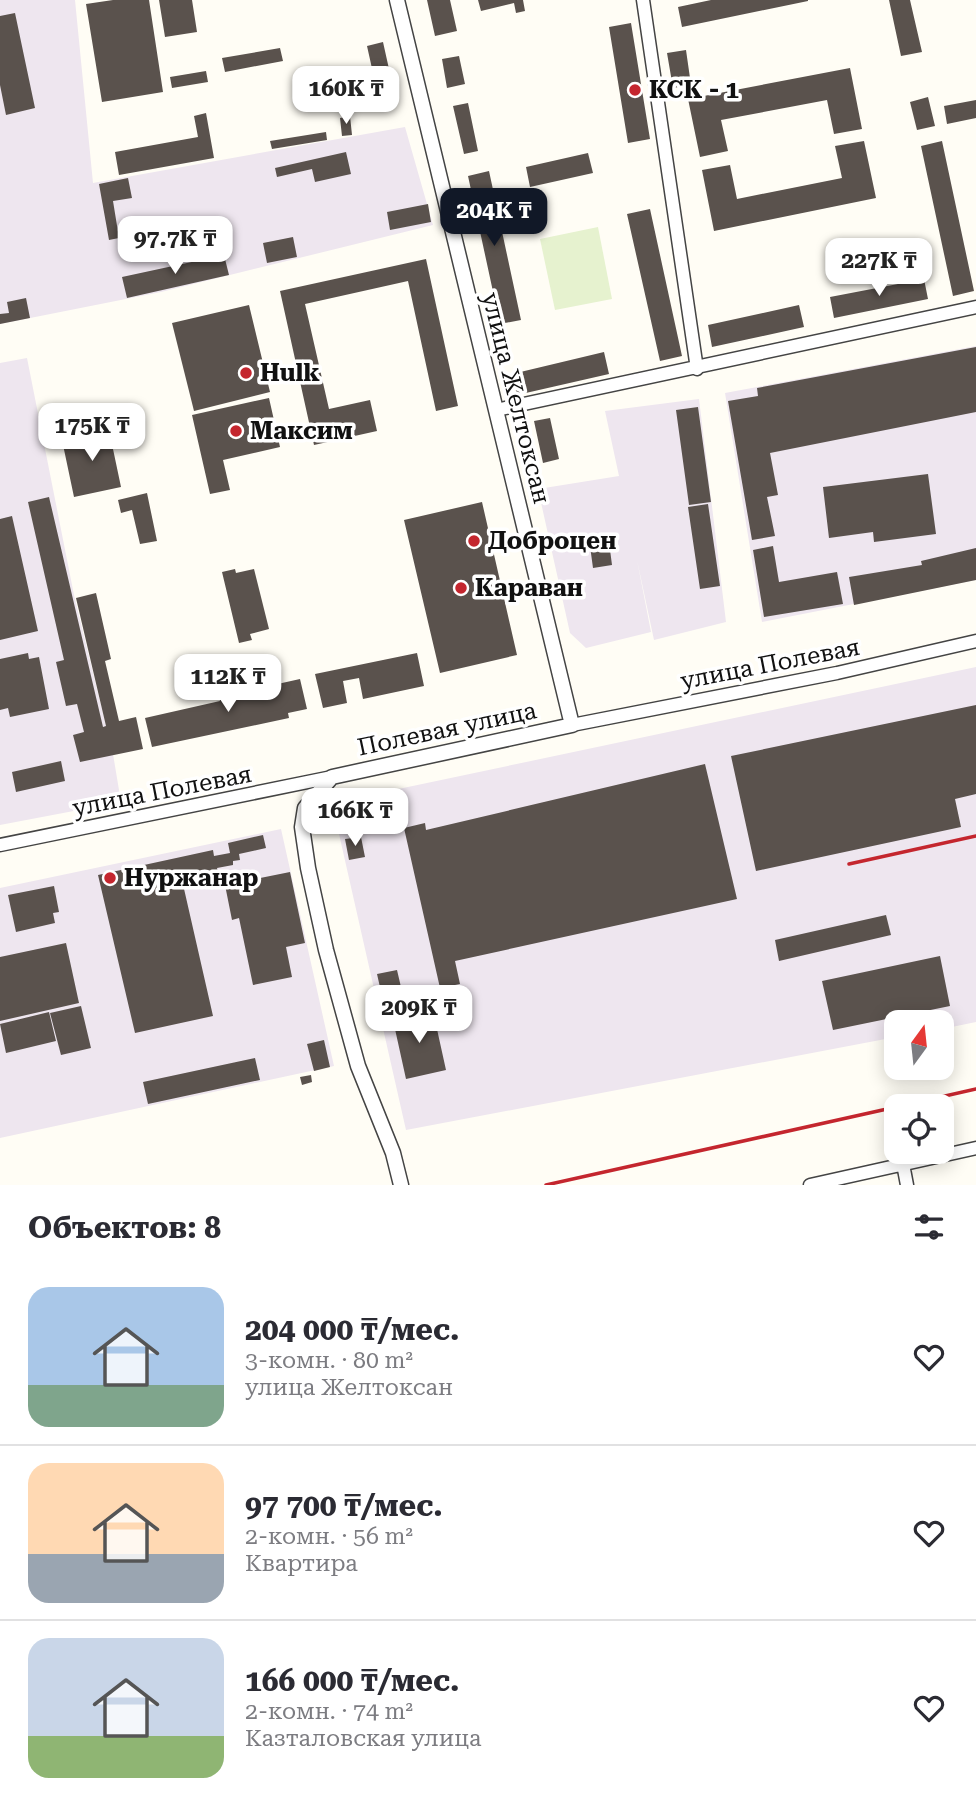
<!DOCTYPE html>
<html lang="ru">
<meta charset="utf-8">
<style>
:root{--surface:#fff;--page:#f2f2f3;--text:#2b2b33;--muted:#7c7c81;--line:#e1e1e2;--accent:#111827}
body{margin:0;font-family:"Roboto Serif",serif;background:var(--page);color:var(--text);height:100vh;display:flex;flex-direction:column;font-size:26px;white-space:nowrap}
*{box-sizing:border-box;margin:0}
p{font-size:23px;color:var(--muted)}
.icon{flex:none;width:38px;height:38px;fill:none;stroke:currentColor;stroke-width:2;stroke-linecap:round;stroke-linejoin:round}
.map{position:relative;height:1185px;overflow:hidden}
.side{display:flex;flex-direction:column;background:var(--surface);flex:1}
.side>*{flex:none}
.needle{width:46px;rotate:15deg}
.controls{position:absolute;left:884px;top:1010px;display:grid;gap:14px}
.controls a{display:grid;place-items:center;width:70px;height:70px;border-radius:14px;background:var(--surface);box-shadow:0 4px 18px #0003;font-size:35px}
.price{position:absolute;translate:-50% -60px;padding:0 16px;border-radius:14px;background:#fff;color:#222;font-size:23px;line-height:46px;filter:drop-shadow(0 2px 4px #0008)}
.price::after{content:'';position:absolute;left:50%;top:42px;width:21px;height:16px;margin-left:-10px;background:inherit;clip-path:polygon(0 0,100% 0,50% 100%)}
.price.current{background:var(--accent);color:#fff}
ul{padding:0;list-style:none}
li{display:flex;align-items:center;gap:21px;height:175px;padding:0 28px}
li+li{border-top:2px solid var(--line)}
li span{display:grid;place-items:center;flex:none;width:196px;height:140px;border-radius:21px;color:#555}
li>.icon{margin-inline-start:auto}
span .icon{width:84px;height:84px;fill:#fffc;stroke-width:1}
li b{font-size:30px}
h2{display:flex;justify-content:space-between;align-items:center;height:84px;padding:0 28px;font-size:30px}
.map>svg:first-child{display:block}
</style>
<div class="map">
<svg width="976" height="1185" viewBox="0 0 976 1185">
<rect width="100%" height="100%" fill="#fffdf5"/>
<path fill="#eee6ef" d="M0,0H75L93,183L405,127L433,225L161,292L0,324Z
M976,346V580L762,622L725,393Z
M27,358L74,595L113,754L121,802L0,825V363Z
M699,399L726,622L654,640L637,560L651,632L586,648L570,633L538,489L619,476L605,411Z
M976,667V1022L942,1029V1022H896V1037L406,1130L332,803Z
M281,829L334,1066L0,1138V888Z"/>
<path fill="#e6f2cf" d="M598,227L612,299L555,310L540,239Z"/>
<path fill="#5a524d" d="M113,0H149L163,92L102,102L86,4Z
M159,0H192L197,32L165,37Z
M427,0H450L457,31L435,36Z
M478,0H523L525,11L516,13L514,3L481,11Z
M711,0H808V1L682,27L678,7Z
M889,0H910L922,52L901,56Z
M15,13L35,108L6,115L0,85V16Z
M631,23L650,139L628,143L609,27Z
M383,42L391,78L375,82L367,46Z
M280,48L283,61L225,72L222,58Z
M686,50L691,85L673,88L667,53Z
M459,56L465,84L447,88L442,59Z
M850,68L862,129L834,134L827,100L721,120L728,151L700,157L688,99Z
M206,71L208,82L172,88L170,77Z
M928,97L935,126L917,130L910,102Z
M976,100V118L947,124L944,106Z
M468,103L478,151L464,154L453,106Z
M206,113L214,158L119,175L115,152L198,137L194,116Z
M350,116L352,135L342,136L340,118Z
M326,132L327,140L272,149L270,141Z
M864,141L876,198L714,231L702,170L730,165L737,199L842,178L835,146Z
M942,141L974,291L953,296L921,146Z
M346,152L351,174L315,182L312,169L277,177L275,168Z
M588,153L593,173L530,187L526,167Z
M489,171L521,320L500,324L468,176Z
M128,178L132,198L113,201L119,238L109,240L99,184Z
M428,204L431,222L390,230L387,212Z
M650,209L682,356L660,361L627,214Z
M293,237L297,257L267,263L263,243Z
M224,255L229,275L127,298L122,277Z
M426,259L458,406L436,411L408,281L305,304L329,409L370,400L377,431L314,445L280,291Z
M924,279L928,299L834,318L830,297Z
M26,298L30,318L0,324V314L9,313L7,302Z
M249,305L270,392L194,411L172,323Z
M799,305L804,327L712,347L708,325Z
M976,347V412L770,453L778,495L767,497L775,536L752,540L728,401L758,396L757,388Z
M604,352L609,374L517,395L512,374Z
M269,398L280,447L223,460L230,490L210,494L192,415Z
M698,407L711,502L689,505L676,410Z
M550,418L559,459L543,463L534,421Z
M109,430L121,487L74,497L62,440Z
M928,474L936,534L874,542L873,532L829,538L823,487Z
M147,493L157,541L140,544L132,510L121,513L118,500Z
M49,497L103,727L106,726L76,598L96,593L111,659L105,661L119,721L136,717L143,749L80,762L73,735L84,732L77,704L66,706L56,662L64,660L28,502Z
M482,502L517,655L440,673L404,520Z
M708,504L720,586L700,589L688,507Z
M12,516L38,631L0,640V519Z
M609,542L612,565L593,568L590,546Z
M773,546L779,582L837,572L843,604L764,617L753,550Z
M976,548V580L854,605L849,577L922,565L921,561Z
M235,569L236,573L254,569L269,629L250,634L252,640L239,643L222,572Z
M28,653L29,659L39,657L49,709L10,717L8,708L0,710V659Z
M417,653L424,686L363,699L359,678L343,681L347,703L323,708L315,674Z
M300,679L307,709L288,713L289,718L152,747L145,718L220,701L219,697Z
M976,705V794L955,799L961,827L756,871L731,756Z
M61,761L65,781L16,792L12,772Z
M705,764L737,899L455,961L460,984L440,988L404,828L425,823L426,830Z
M263,835L266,848L239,854L240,860L233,861V865L217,868L218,872L182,880L213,1016L135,1033L98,875L213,850L214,856L230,853L228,843Z
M361,837L365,857L349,860L345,839Z
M290,872L305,943L286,947L292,977L253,985L239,918L232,920L225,885Z
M54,886L59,912L53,913L55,923L16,932L8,895Z
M886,915L891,935L779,961L775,940Z
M66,943L79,1003L0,1021V957Z
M940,956L950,1006L833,1030L822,981Z
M397,970L404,1000L384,1005L377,974Z
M81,1006L91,1048L61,1055L50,1013Z
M433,1011L446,1070L406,1079L393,1020Z
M49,1012L56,1041L6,1053L0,1024Z
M324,1040L330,1067L314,1071L307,1044Z
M255,1058L260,1080L148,1104L143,1082Z
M311,1075L312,1082L302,1085L300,1077Z"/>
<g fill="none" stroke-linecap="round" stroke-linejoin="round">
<g stroke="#444" stroke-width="15">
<path id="minor" d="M643,0L697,369
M496,410L976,307
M572,725L837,673L976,641
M0,845L332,777
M903,1164L907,1185
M810,1185L976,1148"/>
</g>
<g stroke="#444" stroke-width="17">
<path id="tertiary" d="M397,0L572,725L332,777L305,808L302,827L308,868L326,950L358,1066L393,1153L401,1185"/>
</g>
<use href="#minor" stroke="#fff" stroke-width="12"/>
<use href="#tertiary" stroke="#fff" stroke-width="14"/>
<path stroke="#c4262e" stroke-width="3.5" d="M849,864L976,836
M901,1106L976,1089
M546,1185L896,1107"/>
</g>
<g fill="#c4262e" stroke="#fff" stroke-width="2.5">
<circle cx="635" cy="90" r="7"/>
<circle cx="246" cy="373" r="7"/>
<circle cx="236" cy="431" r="7"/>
<circle cx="474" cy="541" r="7"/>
<circle cx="461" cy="588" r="7"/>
<circle cx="110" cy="878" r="7"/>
</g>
<g text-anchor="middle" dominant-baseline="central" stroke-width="7" stroke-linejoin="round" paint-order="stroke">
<g font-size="24" font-weight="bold" fill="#111" stroke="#fff" text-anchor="start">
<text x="649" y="90">КСК - 1</text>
<text x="260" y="373">Hulk</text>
<text x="250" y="431">Максим</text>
<text x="488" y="541">Доброцен</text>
<text x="475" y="588">Караван</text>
<text x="124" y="878">Нуржанар</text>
</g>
<g font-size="24" fill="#111" stroke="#fff">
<text transform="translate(516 398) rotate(76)">улица Желтоксан</text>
<text transform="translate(770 664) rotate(-11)">улица Полевая</text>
<text transform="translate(447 729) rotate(-12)">Полевая улица</text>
<text transform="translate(162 791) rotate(-11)">улица Полевая</text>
</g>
</g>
</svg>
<div class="controls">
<a><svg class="needle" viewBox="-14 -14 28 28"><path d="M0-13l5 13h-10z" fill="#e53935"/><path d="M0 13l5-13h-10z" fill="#7c7c81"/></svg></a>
<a><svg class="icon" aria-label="locate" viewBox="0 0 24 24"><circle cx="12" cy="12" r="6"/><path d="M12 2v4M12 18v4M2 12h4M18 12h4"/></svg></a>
</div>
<b class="price" style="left:346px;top:126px">160K ₸</b>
<b class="price current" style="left:494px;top:248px">204K ₸</b>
<b class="price" style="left:175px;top:276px">97.7K ₸</b>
<b class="price" style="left:879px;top:298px">227K ₸</b>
<b class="price" style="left:92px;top:463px">175K ₸</b>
<b class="price" style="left:228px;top:714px">112K ₸</b>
<b class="price" style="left:355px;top:848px">166K ₸</b>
<b class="price" style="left:419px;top:1045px">209K ₸</b>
</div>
<section class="side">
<h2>Объектов: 8<svg class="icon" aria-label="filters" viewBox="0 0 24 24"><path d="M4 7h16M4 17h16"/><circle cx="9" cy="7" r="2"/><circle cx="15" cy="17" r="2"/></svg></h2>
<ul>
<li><span style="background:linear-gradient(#a9c7e8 70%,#7fa58c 0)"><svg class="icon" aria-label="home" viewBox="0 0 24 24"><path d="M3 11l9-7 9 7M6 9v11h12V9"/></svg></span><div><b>204 000 ₸/мес.</b><p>3-комн. · 80 m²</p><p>улица Желтоксан</p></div><svg class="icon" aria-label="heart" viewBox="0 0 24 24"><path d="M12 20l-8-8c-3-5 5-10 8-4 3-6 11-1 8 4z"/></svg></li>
<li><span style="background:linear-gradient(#ffd9b3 65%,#9aa5b1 0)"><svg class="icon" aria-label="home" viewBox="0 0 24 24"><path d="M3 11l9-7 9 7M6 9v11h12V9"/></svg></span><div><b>97 700 ₸/мес.</b><p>2-комн. · 56 m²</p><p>Квартира</p></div><svg class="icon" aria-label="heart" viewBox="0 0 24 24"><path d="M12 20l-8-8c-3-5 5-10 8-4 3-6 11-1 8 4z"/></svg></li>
<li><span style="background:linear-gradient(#c9d6e8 70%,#8fb573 0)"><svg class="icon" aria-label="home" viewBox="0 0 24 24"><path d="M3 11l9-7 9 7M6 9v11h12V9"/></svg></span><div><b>166 000 ₸/мес.</b><p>2-комн. · 74 m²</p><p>Казталовская улица</p></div><svg class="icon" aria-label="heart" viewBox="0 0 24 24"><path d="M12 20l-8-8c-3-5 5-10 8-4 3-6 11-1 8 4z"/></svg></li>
</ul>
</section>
